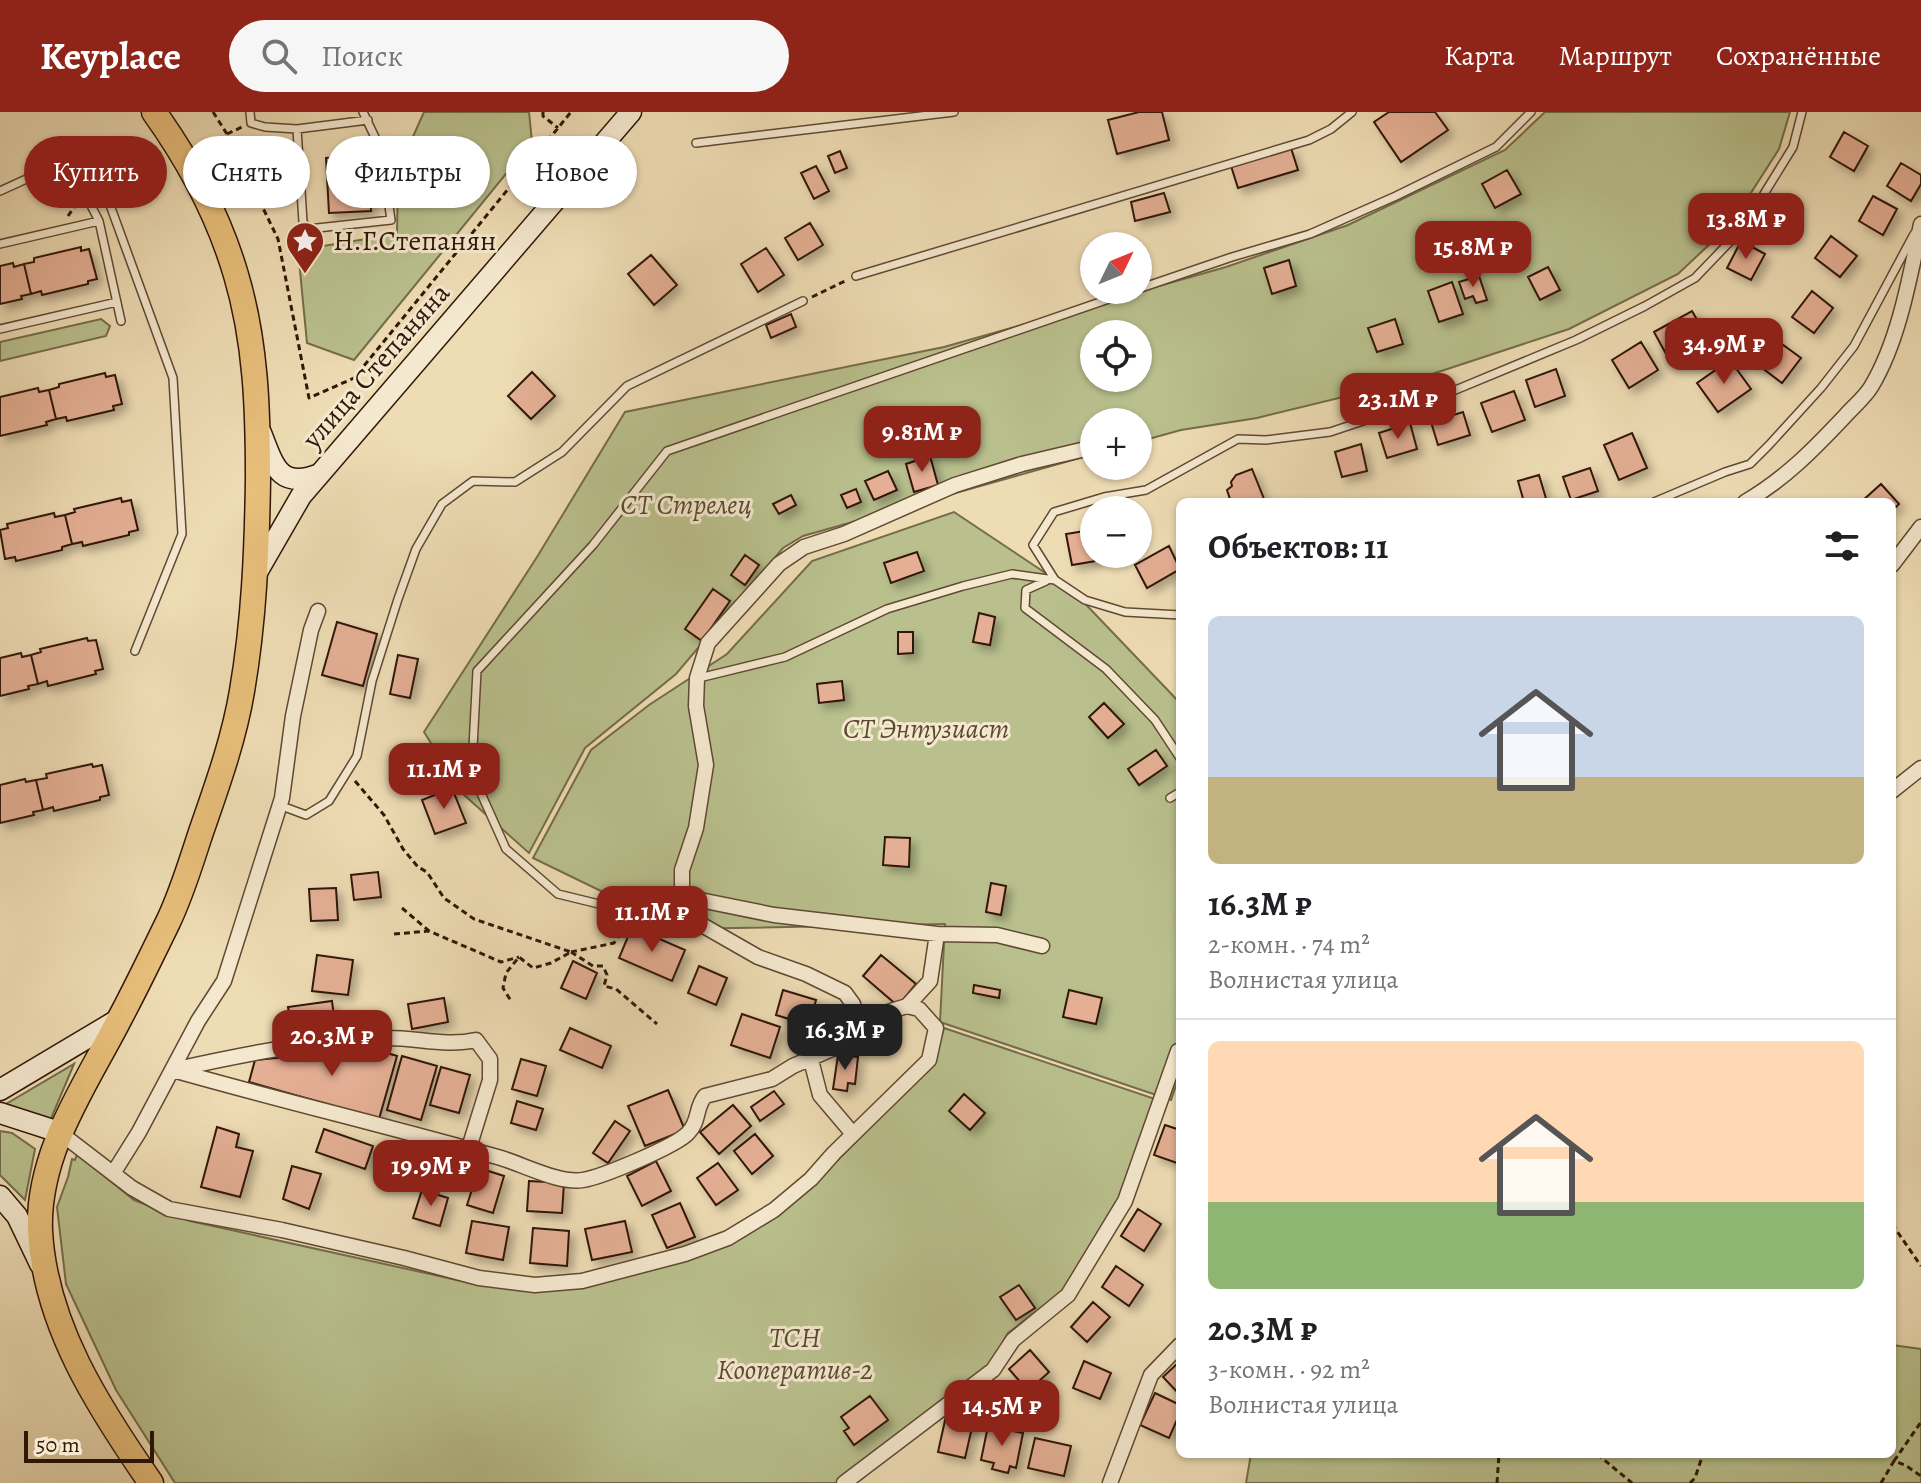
<!DOCTYPE html>
<html lang="ru">
<meta charset="utf-8">
<style>
:root{--surface:#fff;--page:#f6f6f6;--text:#202124;--muted:#757577;--line:#e0e0e0;--accent:#8f2418}
body{margin:0;font-family:Alegreya,serif;background:var(--page);color:var(--text);height:100vh;display:flex;flex-direction:column;font-size:30px;white-space:nowrap}
*{box-sizing:border-box;margin:0}
p{font-size:26px;color:var(--muted)}
.icon{flex:none;width:44px;height:44px;fill:none;stroke:currentColor;stroke-width:2;stroke-linecap:round;stroke-linejoin:round}
.map{position:relative;flex:1;overflow:hidden}
.drawer{position:absolute;left:1176px;top:386px;width:720px;height:960px;display:flex;flex-direction:column;background:var(--surface);border-radius:12px;box-shadow:0 2px 6px #0004}
.drawer>*{flex:none}
.top-card{position:absolute;left:24px;top:24px;width:760px;height:72px;display:flex;gap:16px}
.needle{width:52px;rotate:47deg}
.tools{position:absolute;left:1080px;top:120px;display:grid;gap:16px}
.tools a{display:grid;place-items:center;width:72px;height:72px;border-radius:50%;background:var(--surface);box-shadow:0 2px 6px #0004;font-size:40px}
.scale{position:absolute;left:24px;bottom:20px;width:130px;box-sizing:border-box;padding-left:8px;border:4px solid #301707;border-top:0;font-size:22px;line-height:28px;white-space:nowrap;color:#301707;-webkit-text-stroke:6px #f4e8ce;paint-order:stroke}
.price{position:absolute;translate:-50% -68px;padding:0 18px;border-radius:16px;background:var(--accent);color:#fff;font-size:26px;line-height:52px;filter:drop-shadow(0 2px 4px #0008)}
.price::after{content:'';position:absolute;left:50%;top:48px;width:24px;height:18px;margin-left:-12px;background:inherit;clip-path:polygon(0 0,100% 0,50% 100%)}
.price.selected{background:#222;color:#fff}
ul{padding:0;list-style:none}
li{display:grid;align-content:center;gap:16px;height:424px;padding:0 32px}
li+li{border-top:2px solid var(--line)}
li span{display:grid;place-items:center;height:248px;border-radius:12px;color:#555}
li>.icon{margin-inline-start:auto}
span .icon{width:144px;height:144px;fill:#fffc;stroke-width:1}
li b{font-size:34px}
h2{display:flex;justify-content:space-between;align-items:center;height:96px;padding:0 32px;font-size:34px}
.chip{padding:0 28px;border-radius:36px;background:var(--surface);box-shadow:0 2px 6px #0004;font-size:28px;line-height:72px}
.chip.selected{background:var(--accent);color:#fff}
header{display:flex;align-items:center;gap:48px;box-sizing:border-box;height:112px;padding:0 40px;background:var(--accent);color:#fff}
header strong{font-size:38px}
nav{display:flex;gap:44px;margin-inline-start:auto;font-size:28px}
.search{width:560px;height:72px;background:var(--page);display:flex;align-items:center;gap:20px;box-sizing:border-box;padding:0 28px;border-radius:44px;color:var(--muted);font-size:30px}
.map>svg:first-child{display:block}
</style>
<header>
<strong>Keyplace</strong>
<div class="search"><svg class="icon" aria-label="search" viewBox="0 0 24 24"><circle cx="10" cy="10" r="6"/><path d="M15 15l6 6"/></svg>Поиск</div>
<nav><a>Карта</a><a>Маршрут</a><a>Сохранённые</a></nav>
</header>
<div class="map">
<svg width="1921" height="1371" viewBox="0 0 1921 1371">
<defs>
<filter id="shadow"><feDropShadow dx="5.5" dy="5.5" stdDeviation="4" flood-color="#0004"/></filter>
</defs>
<rect width="100%" height="100%" fill="#eedcb4"/>
<filter id="stains"><feTurbulence type="fractalNoise" baseFrequency=".0025" numOctaves="4"/><feColorMatrix values="0 0 0 0 .2 0 0 0 0 .09 0 0 0 0 .02 0 0 0 .5 -.17"/></filter>
<radialGradient id="worn" r=".72"><stop offset=".6" stop-color="#630" stop-opacity="0"/><stop offset="1" stop-color="#630" stop-opacity=".3"/></radialGradient>
<path fill="#b9c08d" stroke="#746c4a" stroke-width="2" fill-rule="evenodd" d="M424,0H529L532,30L354,248L307,231L298,138L397,122L398,58Z
M1545,0H1790L1779,37L1731,112L1678,162L1569,217L1417,267L1257,306L1181,318L1138,330V310H1094V342L803,424L783,436L676,562L585,636L529,741L463,682L424,620L537,445L625,300L944,235L1226,155L1348,113L1505,38ZM1094,222H1138V266H1094Z
M101,207L110,214L106,224L0,249V230Z
M954,400L1074,480L1180,591V962L1171,988L940,910L945,812L679,817L533,746L591,638L649,593L727,542L812,449Z
M944,916L1167,991L1117,1090L1061,1181L1008,1221L991,1251L841,1371H175L116,1278L66,1172L57,1095L68,1065L72,1047L75,1048L77,1042L134,1088L190,1109L475,1172L534,1179L674,1150L818,1068L934,951Z
M74,952L50,1009L6,992Z
M0,1019L12,1021L35,1037L25,1088L0,1063Z
M1892,1233L1921,1237V1371H1246L1251,1342H1892Z"/>
<path fill="#e4af94" stroke="#301707" stroke-width="2" filter="url(#shadow)" d="M1139,0H1162L1169,28L1117,42L1108,8Z
M1389,0H1435L1448,18L1401,50L1374,10Z
M1844,20L1868,34L1854,59L1830,45Z
M1291,36L1298,58L1238,76L1231,54Z
M840,39L847,56L835,61L828,44Z
M368,44L371,99L329,101L326,46Z
M1901,51L1921,63V72L1911,89L1887,74Z
M816,54L829,79L814,87L801,61Z
M1507,58L1521,82L1495,96L1482,72Z
M1164,81L1170,100L1135,109L1131,90Z
M1873,84L1897,97L1883,123L1859,109Z
M810,111L823,133L798,148L785,126Z
M1831,124L1857,144L1840,165L1815,146Z
M1741,129L1765,142L1751,168L1727,156Z
M81,135V139L89,137L97,167L88,169V172L42,183L41,179L31,182L24,152L34,150V146Z
M766,136L784,163L758,180L741,152Z
M651,143L677,173L654,193L628,162Z
M1289,148L1296,174L1272,182L1264,156Z
M13,151L14,155L24,152L31,182L21,184L22,187L0,192V154Z
M1548,155L1560,178L1540,188L1528,165Z
M1479,164L1487,188L1476,191L1473,184L1465,187L1459,170Z
M1452,170L1463,202L1439,210L1428,179Z
M1812,179L1833,196L1814,221L1792,205Z
M1692,199L1708,227L1670,249L1654,220Z
M791,202L796,215L771,226L766,213Z
M1395,207L1403,232L1377,240L1368,216Z
M1775,227L1801,246L1782,271L1757,252Z
M1641,230L1658,258L1629,276L1612,248Z
M1730,248L1751,277L1718,300L1697,271Z
M1556,257L1565,284L1535,295L1526,268Z
M532,260L555,284L531,307L508,284Z
M105,261L106,265L115,263L122,292L113,294L114,298L67,309L66,305L56,307L49,278L59,275V272Z
M38,276L39,280L49,278L56,307L46,310L47,313L0,324V285Z
M1514,279L1525,308L1492,320L1481,291Z
M1463,300L1470,323L1438,333L1431,310Z
M1410,311L1417,337L1387,346L1379,321Z
M1632,321L1647,356L1619,368L1604,333Z
M1361,332L1367,359L1342,365L1335,340Z
M930,344L938,373L914,380L906,352Z
M1590,356L1598,379L1571,388L1563,365Z
M1252,357L1264,387L1255,390H1231L1227,378L1232,374L1231,370L1236,363Z
M888,359L897,378L874,388L865,369Z
M1539,363L1547,390H1524L1518,369Z
M1881,372L1899,392L1892,399V390H1861Z
M856,377L861,390L847,396L841,383Z
M791,383L796,393L779,402L773,392Z
M121,386L122,390L131,388L138,418L129,420V423L83,434L82,430L72,432L65,403L75,400L74,397Z
M54,401L55,405L65,403L72,432L62,435V438L16,449L15,445L5,447L0,418L8,416L7,412Z
M1091,418L1096,449L1072,453L1066,422Z
M1169,434L1180,457L1147,476L1135,453Z
M917,440L924,459L891,471L884,451Z
M745,443L759,453L745,473L731,463Z
M713,477L730,489L702,529L685,517Z
M979,501L995,505L990,533L973,530Z
M337,510L377,522L363,574L322,563Z
M898,520H913V541L898,542Z
M87,526L88,529L96,528L103,557L95,559L96,562L48,574L47,569L38,572L31,543L41,540L40,537Z
M21,541L22,545L31,543L38,572L28,574L29,577L0,584V546Z
M398,543L418,547L410,586L390,582Z
M842,569L844,588L819,591L817,572Z
M1104,591L1124,612L1108,626L1089,605Z
M1156,638L1167,654L1139,673L1128,657Z
M92,652L93,655L102,653L109,683L100,685V688L54,699L53,695L43,698L36,668L47,666L46,662Z
M25,667L26,670L36,668L43,698L33,700L34,703L0,711V673Z
M452,676L466,711L435,722L422,688Z
M885,725L910,726L909,755L883,753Z
M378,760L381,785L354,788L351,763Z
M991,771L1006,774L1001,803L986,800Z
M336,776L338,808L311,809L309,777Z
M632,815L685,838L672,869L619,846Z
M317,843L353,848L348,883L312,879Z
M881,843L916,872L898,894L863,864Z
M573,849L597,861L586,887L561,876Z
M699,854L727,866L716,893L688,881Z
M974,873L1000,878L999,886L973,881Z
M783,878L816,888L809,913L776,903Z
M1069,878L1102,886L1096,912L1063,905Z
M444,886L448,910L412,917L408,892Z
M332,889L335,913L292,919L288,895Z
M742,902L780,915L770,946L731,933Z
M570,916L611,934L602,956L560,938Z
M374,937L397,944L379,1007L249,970L255,948Z
M838,943L858,945L855,972L848,971L847,979L833,977Z
M402,944L437,954L421,1008L387,998Z
M521,947L546,954L537,984L512,977Z
M441,955L470,963L459,1001L430,993Z
M668,978L685,1018L645,1034L628,994Z
M774,979L784,992L760,1009L751,995Z
M964,982L985,1001L970,1018L949,999Z
M517,989L543,997L536,1018L511,1011Z
M733,993L751,1014L719,1042L700,1020Z
M615,1009L630,1019L608,1051L593,1041Z
M1165,1013L1180,1018V1052L1154,1043Z
M217,1015L239,1022L236,1035L253,1039L240,1085L201,1075Z
M324,1017L373,1034L365,1057L316,1040Z
M755,1022L773,1044L752,1062L734,1039Z
M656,1049L671,1079L642,1094L627,1064Z
M718,1051L738,1078L716,1093L697,1066Z
M292,1054L321,1062L309,1097L283,1087Z
M479,1056L504,1064L493,1101L467,1093Z
M529,1069L564,1071L562,1101L527,1099Z
M422,1078L448,1086L440,1114L413,1106Z
M680,1091L695,1125L667,1136L652,1103Z
M1138,1097L1161,1112L1144,1139L1121,1124Z
M472,1109L509,1115L503,1148L466,1141Z
M625,1109L632,1140L592,1148L585,1117Z
M533,1116L569,1119L567,1154L530,1151Z
M1116,1154L1143,1173L1129,1194L1102,1175Z
M1019,1173L1035,1196L1016,1208L1000,1185Z
M1093,1190L1110,1205L1087,1230L1071,1215Z
M1030,1238L1049,1260L1028,1279L1009,1257Z
M1084,1249L1111,1261L1100,1287L1073,1276Z
M1180,1249V1283L1163,1265Z
M1155,1281L1180,1293V1301L1169,1326L1140,1313Z
M870,1284L888,1308L854,1333L844,1319L849,1316L841,1305Z
M946,1304L973,1311L965,1346L938,1340Z
M988,1314L1023,1321L1016,1356L1010,1354L1008,1361L992,1357L994,1351L981,1348Z
M1035,1326L1071,1334L1064,1364L1028,1356Z"/>
<g fill="none" stroke-linecap="round" stroke-linejoin="round">
<g stroke="#604832" stroke-width="10">
<path id="lane" d="M250,0L251,11L265,15L297,17L303,110L308,117L391,108L381,38L363,0
M297,17L368,8
M696,31L954,0
M83,78L99,109
M0,79L90,38L173,266L182,422L135,539
M0,132L99,109L121,209
M856,164L1309,28L1331,17L1352,0
M1138,177L1232,145L1310,122L1396,84L1496,35L1531,0
M0,217L117,190
M1654,390L1725,360L1750,352L1769,333L1821,276L1854,234L1914,122
M1055,468L1033,433L1054,400L1104,385L1146,378L1238,327L1266,328L1330,320L1453,279L1576,228L1645,194L1695,166L1743,116L1793,35L1802,0
M1046,469L1026,478L1025,496L1106,557L1155,608L1180,646
M699,566L785,545L887,497L963,474L1012,462L1055,468L1085,488L1125,500L1180,503
M1170,686L1180,680
M279,693L306,703L329,689L357,644L372,569L398,487L416,437L442,392L473,369L515,370L562,340L627,274L803,189
M687,799L603,793L558,782L506,737L480,679L473,635L477,559L593,433L667,339L1135,178"/>
</g>
<g stroke="#604832" stroke-width="17">
<path id="street" d="M1138,325L1141,324
M1745,390C1785,367 1815,336 1846,303C1854,294 1865,285 1871,275C1899,229 1910,164 1921,112
M1892,453L1921,415
M1892,679L1921,656
M687,799L694,790L700,788L774,803L937,822L997,823L1042,834
M859,918L878,903L907,894L930,869L937,822
M811,948L820,983L853,1022
M177,957C245,942 315,928 384,926C415,925 445,935 476,928L490,947V968L468,1039
M173,958C282,989 392,1015 501,1046C524,1053 560,1072 583,1068C602,1065 676,1034 688,1021C700,1009 695,996 705,984L772,967L793,954L848,930L859,918L853,892L845,881L806,862L758,845L702,813L687,799L682,778V758L696,716L706,653L696,594L697,566L708,531L779,452L804,435L844,422L955,373L1022,352L1094,335
M59,1020L132,1076L169,1097L282,1118L404,1146L479,1166L535,1173L582,1169L685,1142L728,1126L774,1098L811,1067L834,1041L929,948L936,916L919,897L907,894
M114,1060L139,1020L198,909L224,869L282,686L293,604L311,518L318,499
M844,1371L993,1258L1013,1228L1068,1183L1125,1089L1178,939
M1110,1371L1151,1263L1180,1233"/>
</g>
<g stroke="#301707" stroke-width="23">
<path id="secondary" d="M261,321C274,354 279,378 320,362
M256,462L301,384L631,0
M0,978L119,907
M0,1001L59,1020
M0,1084L17,1104L40,1152"/>
</g>
<g stroke="#301707" stroke-width="27">
<path id="primary" d="M151,1371C99,1296 45,1213 40,1119C37,1041 85,974 119,908C136,876 152,843 168,810C182,781 191,750 201,720C217,674 234,627 242,579C254,509 257,438 258,367C258,298 256,230 236,163C219,105 189,49 154,0"/>
</g>
<path stroke="#301707" stroke-width="3" stroke-dasharray="6 4" stroke-linecap="butt" d="M213,0L227,22L278,127L309,286L354,266L571,0
M543,0V4L558,16
M227,22L242,15
M68,104L77,91
M812,185L845,169
M355,669L384,703L403,737L418,755L427,760L444,786L474,807L571,840L551,851L533,856L519,845L506,861L503,876L511,889
M402,796L429,819
M394,822L429,819L501,850L519,845
M571,840L614,831L629,807
M571,840L593,854H603L607,863L604,874L616,877L657,912
M1892,1112L1921,1154
M1597,1342L1632,1371
M1894,1349L1921,1310
M1497,1371L1499,1342
M1690,1371L1695,1366L1703,1342
M1881,1371L1894,1349L1905,1353L1921,1364"/>
<use href="#lane" stroke="#f4e8ce" stroke-width="7"/>
<use href="#street" stroke="#f4e8ce" stroke-width="14"/>
<use href="#secondary" stroke="#f4e8ce" stroke-width="20"/>
<use href="#primary" stroke="#e7be7a" stroke-width="24"/>
</g>
<defs>
<g id="sight-pin" transform="scale(2)"><path d="M0 17L-7.5 6A9.5 9.5 0 1 1 7.5 6Z" fill="#8f2418" stroke="#f4e8ce"/><path d="M0-6L1.8-2.2L6-1.7L2.9 1.2L3.7 5.4L0 3.3L-3.7 5.4L-2.9 1.2L-6-1.7L-1.8-2.2Z" fill="#fff"/></g>
</defs>
<g fill-rule="evenodd">
<use href="#sight-pin" x="305" y="129"/>
</g>
<g text-anchor="middle" dominant-baseline="central" stroke-width="6" stroke-linejoin="round" paint-order="stroke">
<g font-size="28" fill="#301707" stroke="#f4e8ce" text-anchor="start">
<text x="333" y="129">Н.Г.Степанян</text>
</g>
<g font-size="28" fill="#301707" stroke="#f4e8ce">
<text transform="translate(376 254) rotate(-49)">улица Степаняна</text>
</g>
<g font-size="28" font-style="italic" fill="#594a2f" stroke="#f4e8ce">
<text x="686" y="393">СТ Стрелец</text>
<text x="926" y="617">СТ Энтузиаст</text>
<text x="795" y="1226">ТСН<tspan x="795" dy="32">Кооператив-2</tspan></text>
</g>
</g>
<rect width="100%" height="100%" filter="url(#stains)"/>
<rect width="100%" height="100%" fill="url(#worn)"/>
</svg>
<div class="tools">
<a><svg class="needle" viewBox="-14 -14 28 28"><path d="M0-13l5 13h-10z" fill="#e53935"/><path d="M0 13l5-13h-10z" fill="#757577"/></svg></a>
<a><svg class="icon" aria-label="locate" viewBox="0 0 24 24"><circle cx="12" cy="12" r="6"/><path d="M12 2v4M12 18v4M2 12h4M18 12h4"/></svg></a>
<a>+</a>
<a>−</a>
</div>
<div class="scale">50 m</div>
<b class="price" style="left:1746px;top:149px">13.8M ₽</b>
<b class="price" style="left:1473px;top:177px">15.8M ₽</b>
<b class="price" style="left:1724px;top:274px">34.9M ₽</b>
<b class="price" style="left:1398px;top:329px">23.1M ₽</b>
<b class="price" style="left:922px;top:362px">9.81M ₽</b>
<b class="price" style="left:444px;top:699px">11.1M ₽</b>
<b class="price" style="left:652px;top:842px">11.1M ₽</b>
<b class="price selected" style="left:845px;top:960px">16.3M ₽</b>
<b class="price" style="left:332px;top:966px">20.3M ₽</b>
<b class="price" style="left:431px;top:1096px">19.9M ₽</b>
<b class="price" style="left:1002px;top:1336px">14.5M ₽</b>
<div class="top-card">
<a class="chip selected">Купить</a>
<a class="chip">Снять</a>
<a class="chip">Фильтры</a>
<a class="chip">Новое</a>
</div>
<section class="drawer">
<h2>Объектов: 11<svg class="icon" aria-label="filters" viewBox="0 0 24 24"><path d="M4 7h16M4 17h16"/><circle cx="9" cy="7" r="2"/><circle cx="15" cy="17" r="2"/></svg></h2>
<ul>
<li><span style="background:linear-gradient(#c9d6e8 65%,#c2b280 0)"><svg class="icon" aria-label="home" viewBox="0 0 24 24"><path d="M3 11l9-7 9 7M6 9v11h12V9"/></svg></span><div><b>16.3M ₽</b><p>2-комн. · 74 m²</p><p>Волнистая улица</p></div></li>
<li><span style="background:linear-gradient(#ffd9b3 65%,#8fb573 0)"><svg class="icon" aria-label="home" viewBox="0 0 24 24"><path d="M3 11l9-7 9 7M6 9v11h12V9"/></svg></span><div><b>20.3M ₽</b><p>3-комн. · 92 m²</p><p>Волнистая улица</p></div></li>
</ul>
</section>
</div>
